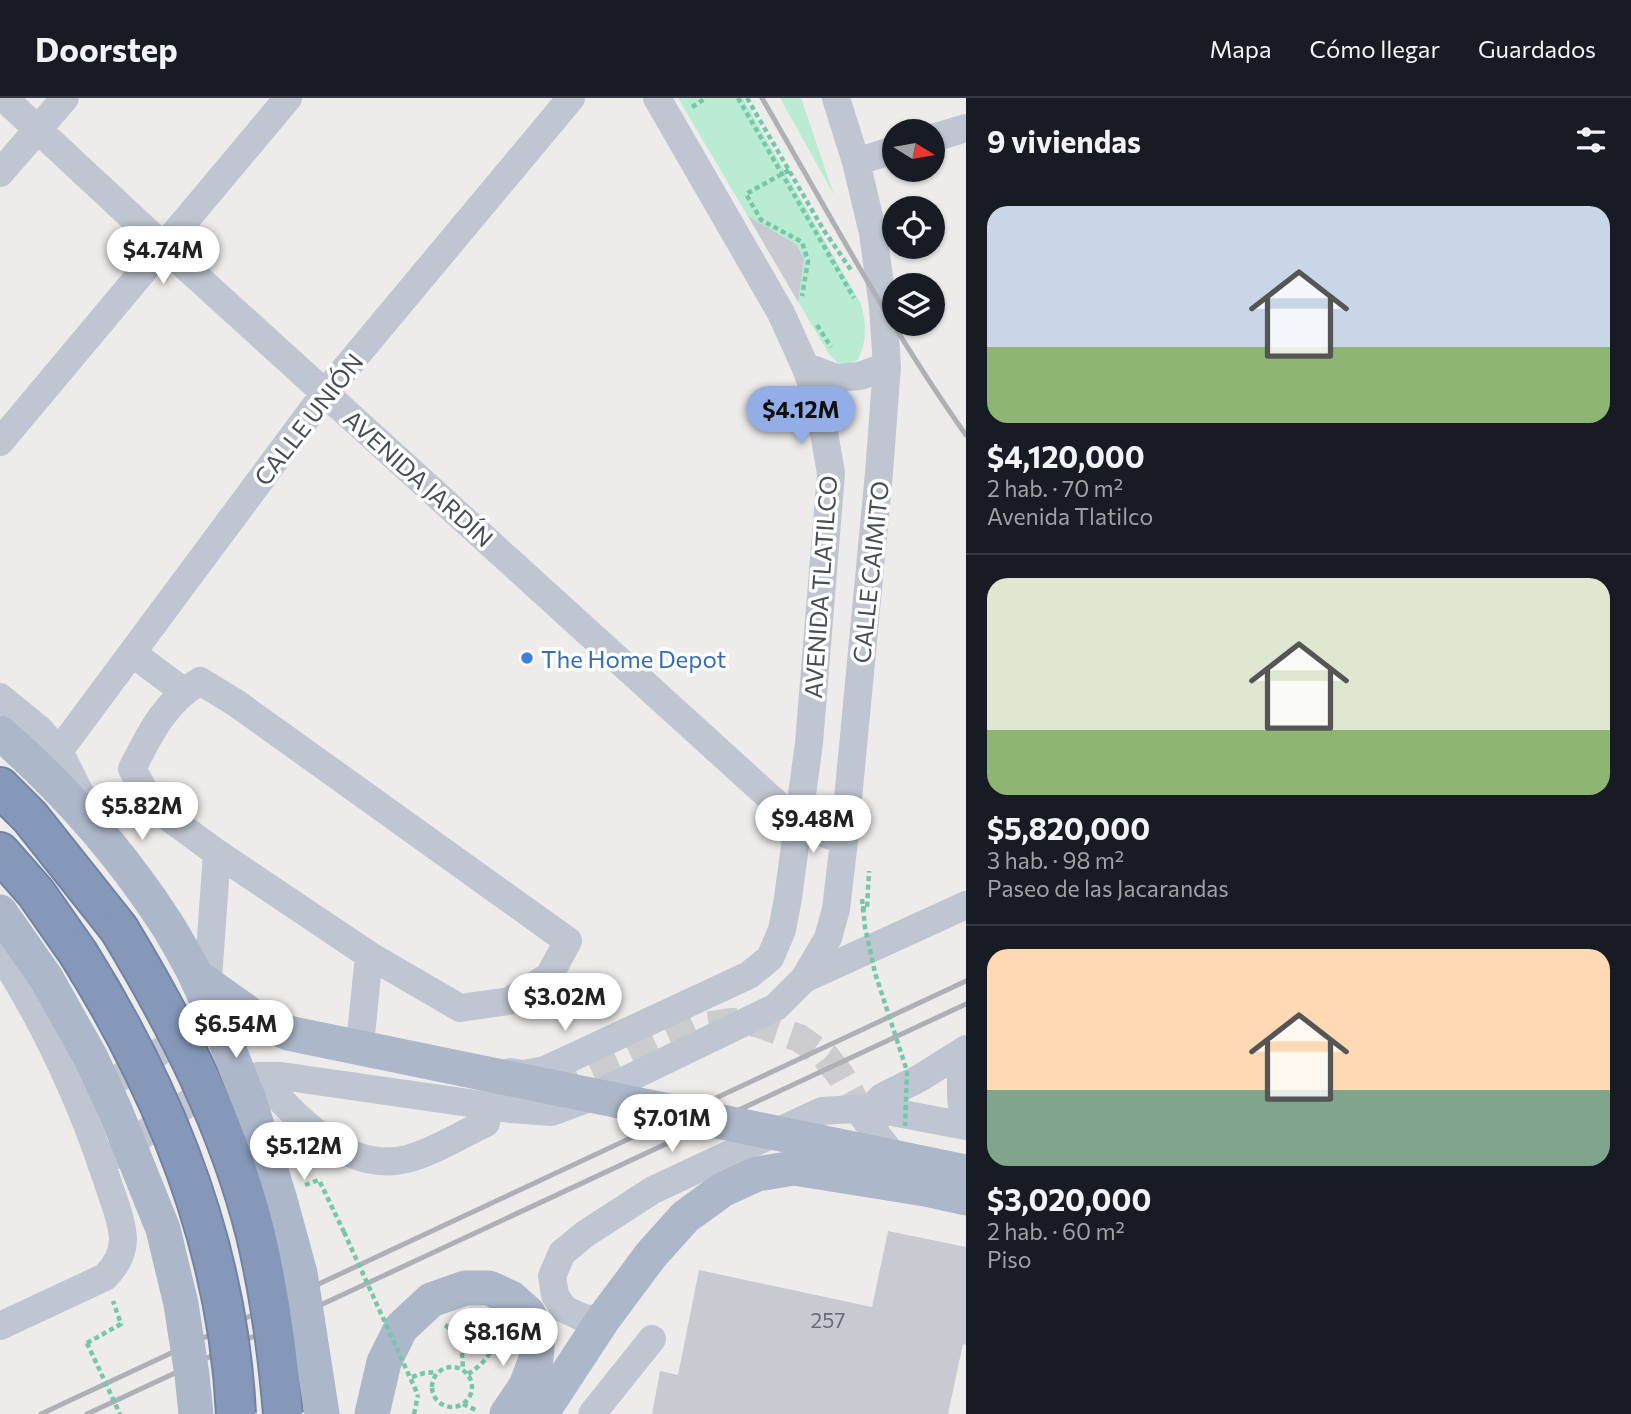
<!DOCTYPE html>
<html lang="es">
<meta charset="utf-8">
<style>
:root{--surface:#171b24;--page:#242831;--text:#f1f3f6;--muted:#9ea1a6;--line:#363941;--accent:#93aee6}
body{margin:0;font-family:Commissioner,sans-serif;background:var(--page);color:var(--text);height:100vh;display:flex;flex-direction:column;font-size:26px;white-space:nowrap}
*{box-sizing:border-box;margin:0}
p{font-size:23px;color:var(--muted)}
.icon{flex:none;width:38px;height:38px;fill:none;stroke:currentColor;stroke-width:2;stroke-linecap:round;stroke-linejoin:round}
.map{position:relative;flex:1;overflow:hidden}
.details{display:flex;flex-direction:column;background:var(--surface);width:665px}
.details>*{flex:none}
.needle{width:46px;rotate:101deg}
.controls{position:absolute;left:882px;top:21px;display:grid;gap:14px}
.controls a{display:grid;place-items:center;width:63px;height:63px;border-radius:50%;background:var(--surface);box-shadow:0 2px 5px #0004;font-size:35px}
.price{position:absolute;translate:-50% -60px;padding:0 16px;border-radius:24px;background:#fff;color:#222;font-size:23px;line-height:46px;filter:drop-shadow(0 2px 4px #0008)}
.price::after{content:'';position:absolute;left:50%;top:42px;width:21px;height:16px;margin-left:-10px;background:inherit;clip-path:polygon(0 0,100% 0,50% 100%)}
.price.current{background:var(--accent);color:#111}
ul{padding:0;list-style:none}
li{display:grid;align-content:center;gap:14px;height:371px;padding:0 21px}
li+li{border-top:2px solid var(--line)}
li span{display:grid;place-items:center;height:217px;border-radius:21px;color:#555}
li>.icon{margin-inline-start:auto}
span .icon{width:126px;height:126px;fill:#fffc;stroke-width:1}
li b{font-size:30px}
h2{display:flex;justify-content:space-between;align-items:center;height:84px;padding:0 21px;font-size:30px}
header{display:flex;align-items:center;gap:42px;box-sizing:border-box;height:98px;padding:0 35px;background:var(--surface);border-bottom:2px solid var(--line)}
header strong{font-size:33px}
nav{display:flex;gap:38px;margin-inline-start:auto;font-size:24px}
main{display:flex;flex:1;min-height:0}
.map>svg:first-child{display:block}
</style>
<header>
<strong>Doorstep</strong>
<nav><a>Mapa</a><a>Cómo llegar</a><a>Guardados</a></nav>
</header>
<main>
<div class="map">
<svg width="966" height="1316" viewBox="0 0 966 1316">
<rect width="100%" height="100%" fill="#eeeceb"/>
<path fill="#baebd3" d="M678,0H743L860,204C867,224 867,243 858,262L849,266L838,265L829,256Z
M780,0H801L834,97Z"/>
<path fill="#c9cad1" d="M748,118L796,146L804,161L798,204Z
M888,1133L966,1149V1247L963,1246L948,1316H652L660,1273L678,1277L699,1172L872,1209Z"/>
<g fill="none" stroke-linecap="round" stroke-linejoin="round">
<path stroke="#ccccce" stroke-width="28" stroke-dasharray="28 14" stroke-linecap="butt" d="M555,994L698,929L731,924L756,925L799,940L826,959L841,978L864,1020"/>
<g stroke="#7083a5" stroke-width="42">
<path id="highway" d="M0,689L30,719L119,831
M0,754L36,795L78,855"/>
</g>
<path stroke="#74c7a8" stroke-width="4.5" stroke-dasharray="5 3.5" stroke-linecap="butt" d="M738,0L854,200
M747,0L823,131L851,172
M692,9L706,0
M789,72L746,96L761,122L802,144L808,163L802,198
M817,227L831,249
M861,810L867,811L869,773
M305,1087L319,1082L344,1134
M445,1227C462,1238 462,1253 463,1271
M87,1245L121,1226L113,1203
M432 1289a20 20 0 1 1 40 0a20 20 0 1 1-40 0Z
M468,1276C488,1263 495,1251 498,1227
M412,1279L424,1275L437,1274
M463,1306L478,1313
M414,1316L418,1297"/>
<path stroke="#bfc6d1" stroke-width="28" d="M4,0L164,149L799,726L844,743
M933,40L966,30
M856,64L894,52
M0,75L65,0
M805,268L836,280L860,278L887,268
M0,344L288,0
M132,555L183,593
M200,583L236,605L568,843L549,878L509,903L460,910L369,857L217,755L153,708L132,671C150,635 165,604 200,583Z
M0,599L38,630L59,653L89,713
M59,653L325,295L571,0
M0,855C46,927 79,998 106,1079C112,1099 122,1120 123,1141C123,1157 115,1169 105,1179L0,1228
M208,881L217,755
M804,881L966,807
M360,947L369,857
M510,974L524,976L545,972L749,877L770,860L782,832L788,800L809,645L831,375L819,306L805,268L781,215L657,0
M258,978C296,1018 345,1076 407,1061C434,1054 460,1037 486,1025
M92,1005L102,991L229,909
M871,1010L882,999L920,980L966,951
M864,1020L901,1068
M964,1027C961,1002 958,979 966,955
M101,1066L197,999L227,984L258,978H281L510,1011L552,1014L584,1002L776,909L804,881L828,840L836,811L844,743L879,375L887,268L883,209L873,135L856,64L836,0
M604,1220L586,1221L564,1211L555,1197L552,1178L562,1155L585,1136L653,1092L822,1013L871,1010L966,1028
M592,1316L652,1241"/>
<path stroke="#acb7ca" stroke-width="35" d="M0,635C62,689 119,753 164,822C176,840 186,859 196,878
M0,814L46,880
M372,1316L384,1264L401,1230L431,1202L465,1190H489L511,1200L528,1215L538,1236L536,1261L526,1288L507,1316
M541,1316L604,1220L651,1157L685,1119L722,1092L757,1076L794,1070L925,1091L966,1100"/>
<use href="#highway" stroke="#8598b9" stroke-width="38"/>
<path stroke="#aeb0b6" stroke-width="5" d="M762,0C828,114 890,230 966,337
M41,1316L966,883
M87,1316L966,906"/>
<g stroke="#7083a5" stroke-width="42" stroke-linecap="butt">
<path id="highway-bridge" d="M119,831C177,927 229,1028 256,1137C270,1196 278,1256 283,1316
M78,855C166,995 228,1149 236,1316"/>
</g>
<path stroke="#74c7a8" stroke-width="4.5" stroke-dasharray="5 3.5" stroke-linecap="butt" d="M862,801L865,829L875,875L907,973L905,1028
M344,1134L418,1297
M87,1245L120,1316"/>
<path stroke="#acb7ca" stroke-width="35" d="M196,878L258,922L288,935L966,1074
M46,880L91,960L115,1012L163,1131L181,1206L192,1277L196,1316
M197,881L224,939L249,1002L280,1102L300,1175L322,1316"/>
<use href="#highway-bridge" stroke="#8598b9" stroke-width="38"/>
</g>
<circle fill="#3f7fe0" stroke="#fff" stroke-width="2.5" cx="527" cy="560" r="7"/>
<g text-anchor="middle" dominant-baseline="central" stroke-width="7" stroke-linejoin="round" paint-order="stroke">
<g font-size="21" fill="#666c76">
<text x="828" y="1221">257</text>
</g>
<g font-size="24" fill="#454d58" stroke="#fff">
<text transform="translate(308 321) rotate(-52)">CALLE UNIÓN</text>
<text transform="translate(419 380) rotate(42)">AVENIDA JARDÍN</text>
<text transform="translate(870 474) rotate(-84)">CALLE CAIMITO</text>
<text transform="translate(820 489) rotate(-86)">AVENIDA TLATILCO</text>
</g>
<g font-size="24" fill="#366cbe" stroke="#fff" text-anchor="start">
<text x="541" y="560">The Home Depot</text>
</g>
</g>
</svg>
<div class="controls">
<a><svg class="needle" viewBox="-14 -14 28 28"><path d="M0-13l5 13h-10z" fill="#e53935"/><path d="M0 13l5-13h-10z" fill="#9ea1a6"/></svg></a>
<a><svg class="icon" aria-label="locate" viewBox="0 0 24 24"><circle cx="12" cy="12" r="6"/><path d="M12 2v4M12 18v4M2 12h4M18 12h4"/></svg></a>
<a><svg class="icon" aria-label="layers" viewBox="0 0 24 24"><path d="M12 4l9 5-9 5-9-5zM3 14l9 5 9-5"/></svg></a>
</div>
<b class="price" style="left:163px;top:188px">$4.74M</b>
<b class="price current" style="left:801px;top:348px">$4.12M</b>
<b class="price" style="left:142px;top:744px">$5.82M</b>
<b class="price" style="left:813px;top:757px">$9.48M</b>
<b class="price" style="left:565px;top:935px">$3.02M</b>
<b class="price" style="left:236px;top:962px">$6.54M</b>
<b class="price" style="left:672px;top:1056px">$7.01M</b>
<b class="price" style="left:304px;top:1084px">$5.12M</b>
<b class="price" style="left:503px;top:1270px">$8.16M</b>
</div>
<section class="details">
<h2>9 viviendas<svg class="icon" aria-label="filters" viewBox="0 0 24 24"><path d="M4 7h16M4 17h16"/><circle cx="9" cy="7" r="2"/><circle cx="15" cy="17" r="2"/></svg></h2>
<ul>
<li><span style="background:linear-gradient(#c9d6e8 65%,#8fb573 0)"><svg class="icon" aria-label="home" viewBox="0 0 24 24"><path d="M3 11l9-7 9 7M6 9v11h12V9"/></svg></span><div><b>$4,120,000</b><p>2 hab. · 70 m²</p><p>Avenida Tlatilco</p></div></li>
<li><span style="background:linear-gradient(#dfe7d0 70%,#8fb573 0)"><svg class="icon" aria-label="home" viewBox="0 0 24 24"><path d="M3 11l9-7 9 7M6 9v11h12V9"/></svg></span><div><b>$5,820,000</b><p>3 hab. · 98 m²</p><p>Paseo de las Jacarandas</p></div></li>
<li><span style="background:linear-gradient(#ffd9b3 65%,#7fa58c 0)"><svg class="icon" aria-label="home" viewBox="0 0 24 24"><path d="M3 11l9-7 9 7M6 9v11h12V9"/></svg></span><div><b>$3,020,000</b><p>2 hab. · 60 m²</p><p>Piso</p></div></li>
</ul>
</section>
</main>
